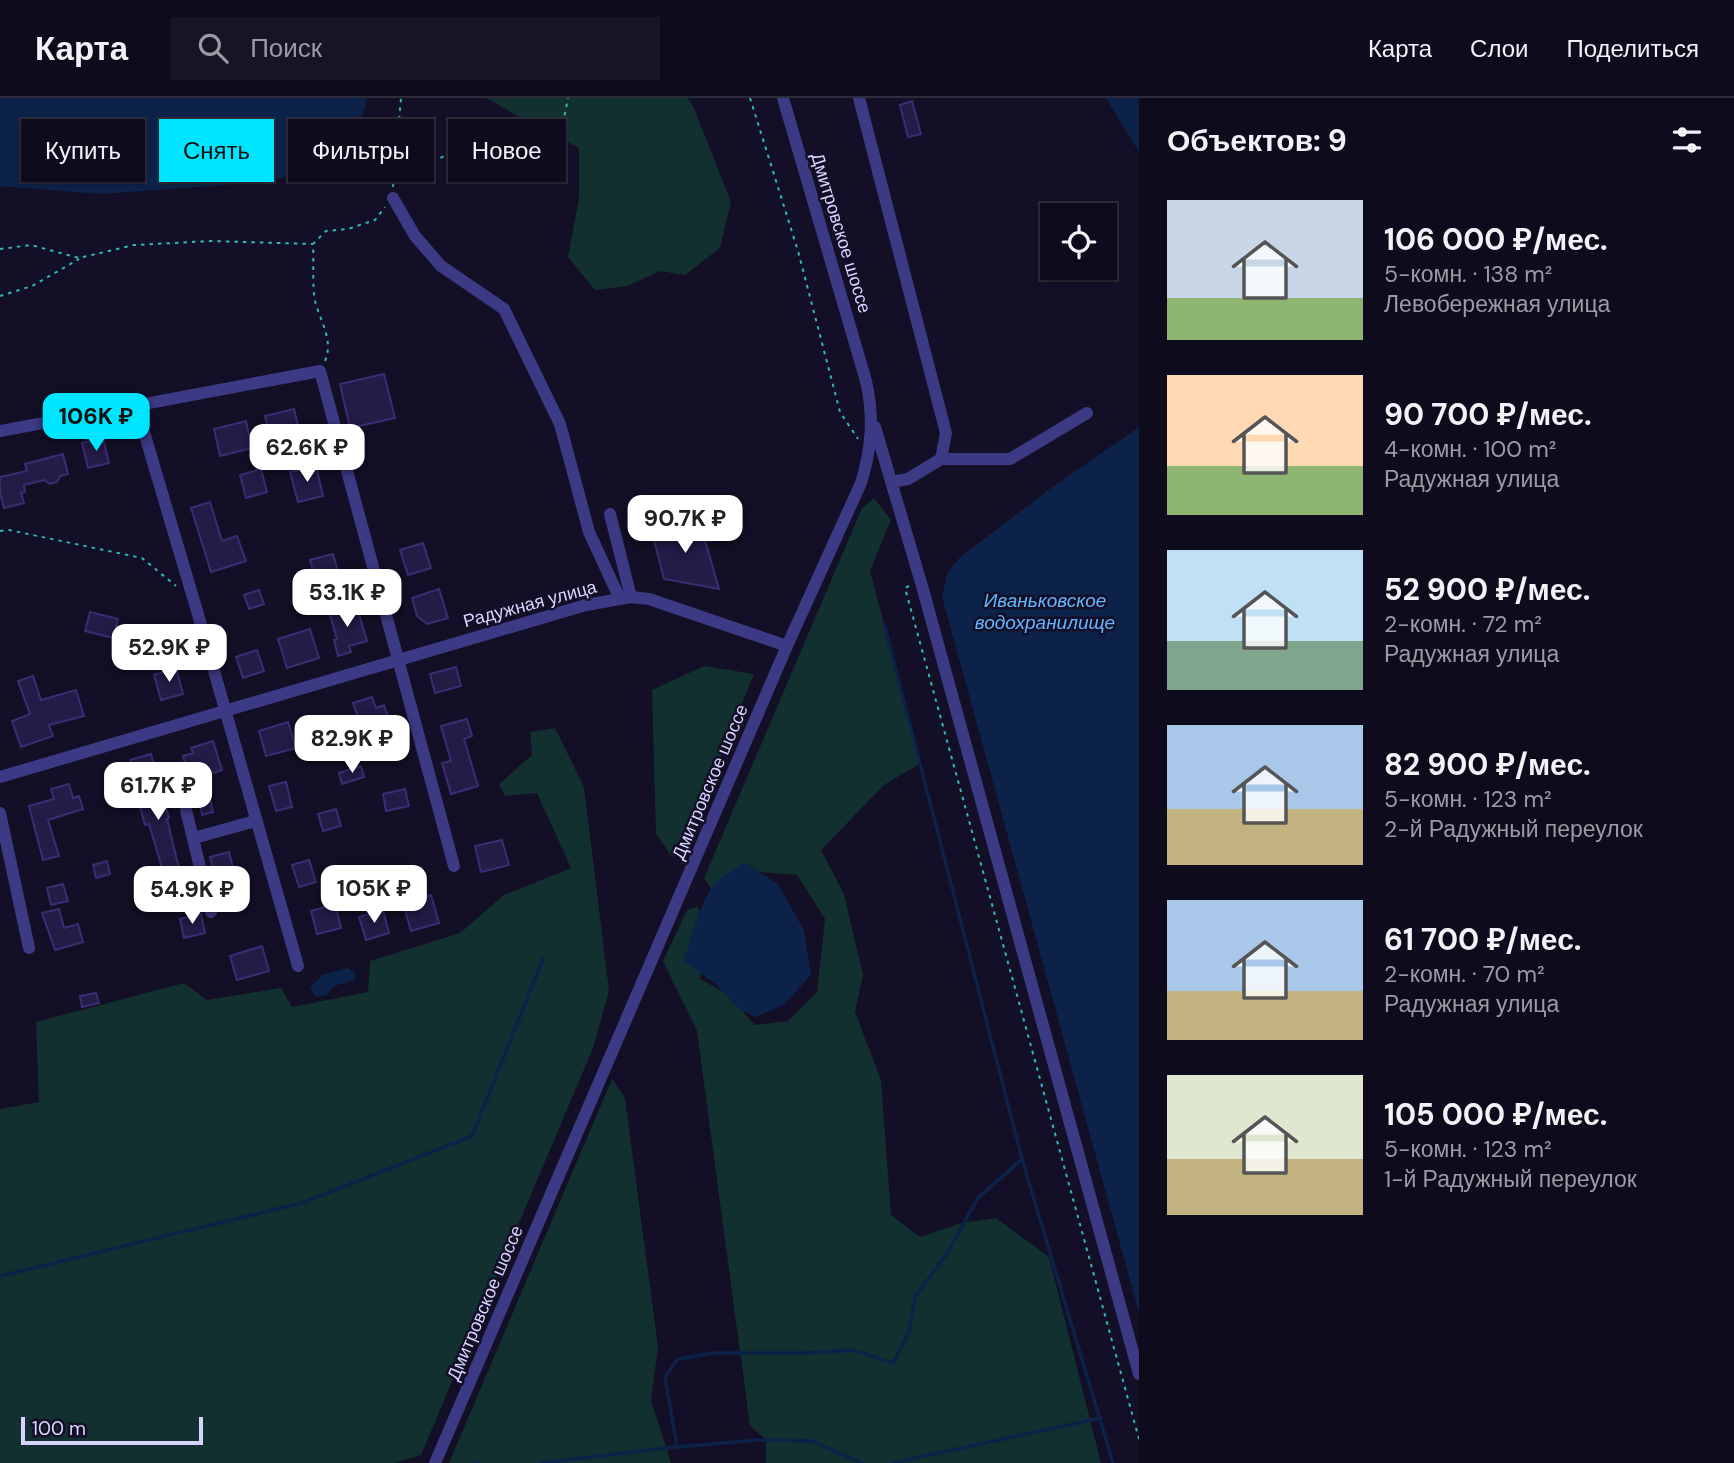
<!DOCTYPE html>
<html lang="ru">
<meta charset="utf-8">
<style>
:root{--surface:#0e0b1c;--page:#171425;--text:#f1f3f6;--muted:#9b9ba3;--line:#2e2b3b;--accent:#00e5ff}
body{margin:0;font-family:"DM Sans",sans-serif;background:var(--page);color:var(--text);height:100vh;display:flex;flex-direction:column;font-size:26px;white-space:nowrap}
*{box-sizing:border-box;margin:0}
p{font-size:23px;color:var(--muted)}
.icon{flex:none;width:38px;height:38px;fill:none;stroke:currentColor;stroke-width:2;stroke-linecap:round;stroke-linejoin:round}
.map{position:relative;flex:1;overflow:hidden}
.sheet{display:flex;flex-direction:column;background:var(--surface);width:595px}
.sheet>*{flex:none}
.top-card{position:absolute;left:21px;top:21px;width:665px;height:63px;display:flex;gap:14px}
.tools{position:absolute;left:1040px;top:105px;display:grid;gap:14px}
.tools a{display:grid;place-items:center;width:77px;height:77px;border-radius:0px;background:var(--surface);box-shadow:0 2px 5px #0004,0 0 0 2px var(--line);font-size:35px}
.scale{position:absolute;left:21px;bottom:18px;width:182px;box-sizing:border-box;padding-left:7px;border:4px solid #d9d4ff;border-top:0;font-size:19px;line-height:24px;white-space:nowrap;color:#d9d4ff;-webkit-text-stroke:5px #130f26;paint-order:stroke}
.price{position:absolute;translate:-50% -60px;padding:0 16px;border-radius:14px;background:#fff;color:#222;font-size:23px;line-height:46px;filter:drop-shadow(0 2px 4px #0008)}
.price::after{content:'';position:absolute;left:50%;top:42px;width:21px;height:16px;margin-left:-10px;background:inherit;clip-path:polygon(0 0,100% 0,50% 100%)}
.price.selected{background:var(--accent);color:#111}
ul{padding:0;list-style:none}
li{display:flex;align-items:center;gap:21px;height:175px;padding:0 28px}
li span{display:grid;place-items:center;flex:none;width:196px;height:140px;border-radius:0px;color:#555}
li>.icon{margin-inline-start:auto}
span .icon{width:84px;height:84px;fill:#fffc;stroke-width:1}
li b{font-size:30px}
h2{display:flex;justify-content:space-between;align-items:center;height:84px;padding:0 28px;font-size:30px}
.tag{padding:0 24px;border-radius:0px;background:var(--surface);box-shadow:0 2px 5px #0004,0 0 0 2px var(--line);font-size:24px;line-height:63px}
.tag.selected{background:var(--accent);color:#111}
header{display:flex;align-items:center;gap:42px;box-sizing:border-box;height:98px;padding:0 35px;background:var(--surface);border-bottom:2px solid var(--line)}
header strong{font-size:33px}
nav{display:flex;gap:38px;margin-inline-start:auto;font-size:24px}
.search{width:490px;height:63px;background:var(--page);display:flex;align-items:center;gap:18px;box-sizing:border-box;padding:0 24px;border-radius:0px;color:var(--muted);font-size:26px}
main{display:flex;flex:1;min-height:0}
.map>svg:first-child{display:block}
</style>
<header>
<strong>Карта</strong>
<div class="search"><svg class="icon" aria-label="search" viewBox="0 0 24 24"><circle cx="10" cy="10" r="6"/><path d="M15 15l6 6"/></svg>Поиск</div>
<nav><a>Карта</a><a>Слои</a><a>Поделиться</a></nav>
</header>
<main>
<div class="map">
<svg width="1139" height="1365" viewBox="0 0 1139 1365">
<rect width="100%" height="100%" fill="#130f26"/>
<path fill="#12302f" d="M487,0H688L694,10L731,104L720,150L685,177L660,173L627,188L595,192L568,159L579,100V50L524,22Z
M874,400L891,422L870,473L921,665L884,687L821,752L844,796L863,877L855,914L881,982L891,1117L920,1139L962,1125L996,1120L1049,1159L1101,1365H766V1341L750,1328L697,933L663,863L687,812L698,809L707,837L700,881L726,895L755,927L788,923L817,894L825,821L797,777L733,772L714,795L704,780L862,410Z
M704,568L754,576L683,752L672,759L656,736L652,592Z
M555,630L584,689L609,893L593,950L421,1357L395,1365H0V1011L39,1004L36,924L184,885L207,902L281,890L292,909L368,894L370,863L460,835L504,797L571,770L537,695L505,698L499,686L532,657L530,634Z
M612,981L625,1000L658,1249L651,1302L671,1365H449Z"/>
<path fill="#0c2248" d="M0,0H367L364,13L342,55L318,68L267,84L101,96L0,88Z
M1106,0H1139V54Z
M1139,329V1215L942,499L947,476L960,459L1051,390Z
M745,764L778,786L804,832L811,877L784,907L755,919L737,910L717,887L683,863C694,837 699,798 722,779C729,774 737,769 745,764Z
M348,870L355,875V882L334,888L327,897L316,899L310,890L322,877Z"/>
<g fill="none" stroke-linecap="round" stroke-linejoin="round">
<path stroke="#0c2248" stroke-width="3.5" d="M884,526L1022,1061L1113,1365
M0,1178L302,1105L472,1038L543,861
M677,1349L665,1279L678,1261L715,1255H807L853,1252L893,1265L909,1234L915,1199L948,1154L977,1101L1022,1061
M474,1365H476
M541,1365L666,1350L758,1342L812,1343L862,1365
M892,1365L1101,1320"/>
</g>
<path fill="#241b47" stroke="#3b2d73" stroke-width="2" d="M912,3L921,36L908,39L900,7Z
M384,276L395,320L350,330L340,286Z
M294,311L300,336L271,343L265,318Z
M246,323L252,350L220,358L214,331Z
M103,340L109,365L88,370L82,345Z
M63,356L68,376L60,378L57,384L50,386L44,382L24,387L25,394L21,395L24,405L4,410L0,395V379L27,373L25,366Z
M316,368L323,398L298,404L290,374Z
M261,371L267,394L246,400L240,377Z
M210,404L222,443L237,438L246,463L211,474L191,410Z
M699,421L719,491L664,481L652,434Z
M423,445L431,470L408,477L400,452Z
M333,456L340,480L317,487L310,462Z
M439,491L448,520L427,526L417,518L412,500Z
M259,492L264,506L249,511L244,497Z
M356,506L367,543L349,548L351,554L338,558L334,542L337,541L329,514Z
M90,514L118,521L113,540L85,533Z
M310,531L319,560L287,570L278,541Z
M257,552L264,573L243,580L236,559Z
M456,569L461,588L435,595L430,576Z
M176,570L183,596L161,602L154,577Z
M33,578L41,602L76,592L84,618L49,627L53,638L21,649L12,623L30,616L18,583Z
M372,599L376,610L384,607L391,628L364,637L353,605Z
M467,621L472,638L464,641L478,688L451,696L442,665L451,663L441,628Z
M288,624L296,650L266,658L259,633Z
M213,643L222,672L200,679L198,671L188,674L183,658L193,655L191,650Z
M151,656L169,720L167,721L185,795L167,800L163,781L165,780L149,726L145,727L138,702L142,701L130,662Z
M361,668L364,679L342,686L339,675Z
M286,684L292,709L276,713L269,688Z
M69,686L73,700L79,698L83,711L48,722L59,758L43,762L29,708L54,701L51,691Z
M405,691L409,708L386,713L383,696Z
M210,700L213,714L202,717L199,702Z
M336,711L341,728L323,733L318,716Z
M502,742L509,767L481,774L475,748Z
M229,754L236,782L217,787L210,759Z
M309,762L316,784L299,789L292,767Z
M107,763L110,776L96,780L93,767Z
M63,786L68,803L51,807L47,790Z
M431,797L439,825L411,833L403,805Z
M335,806L341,830L317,836L311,813Z
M59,811L64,830L78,826L83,844L55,852L42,815Z
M383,812L389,835L366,842L359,819Z
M201,816L205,835L184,840L180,821Z
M262,848L269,873L237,882L230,858Z
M96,895L99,905L82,909L80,898Z"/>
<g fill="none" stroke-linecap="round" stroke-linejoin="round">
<path stroke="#2fb8b0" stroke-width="2" stroke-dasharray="3.5 5" stroke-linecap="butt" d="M750,0L798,153L840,314L858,341
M394,81L464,49L507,34L561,36L568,0
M393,89L401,0
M0,151L31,147L79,160L134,147L212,143L313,146
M0,198L32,188L79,161
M325,263C334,242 320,223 315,203C312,189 314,162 313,146L326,133L348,131L375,122L385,109
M0,433L9,432L142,460L176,488
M909,488L905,490L1139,1341"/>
<path stroke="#3d3a85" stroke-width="12" d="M859,0L946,335L941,361L908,381L891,384
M393,100L415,138L441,168L504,211L560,326L589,434L620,501
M136,307L197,513L298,868
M875,329L922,488L1139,1276
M0,333L320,273L454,768
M941,361H1010L1087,315
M610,416L631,499
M0,679L586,507L631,499L649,501L787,548
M186,712L211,814
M0,715L29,850
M194,740L255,723
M435,1365L787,548L861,385C872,349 874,319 866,283L783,0"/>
</g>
<g text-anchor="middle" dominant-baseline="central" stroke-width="5" stroke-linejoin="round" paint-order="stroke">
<g font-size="18" fill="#d9d4ff" stroke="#130f26">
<text transform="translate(841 135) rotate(73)">Дмитровское шоссе</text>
<text transform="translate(530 506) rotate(-15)">Радужная улица</text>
<text transform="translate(710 684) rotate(-67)">Дмитровское шоссе</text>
<text transform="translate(485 1205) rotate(-67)">Дмитровское шоссе</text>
</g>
<g font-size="19" font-style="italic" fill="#62b6ff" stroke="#130f26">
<text x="1045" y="502">Иваньковское<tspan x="1045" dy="22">водохранилище</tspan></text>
</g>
</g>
</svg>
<div class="tools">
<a><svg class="icon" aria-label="locate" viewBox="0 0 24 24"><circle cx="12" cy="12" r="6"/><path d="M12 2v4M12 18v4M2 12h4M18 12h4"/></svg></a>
</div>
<div class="scale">100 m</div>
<b class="price selected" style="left:96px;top:355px">106K ₽</b>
<b class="price" style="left:307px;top:386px">62.6K ₽</b>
<b class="price" style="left:685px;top:457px">90.7K ₽</b>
<b class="price" style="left:347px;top:531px">53.1K ₽</b>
<b class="price" style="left:169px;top:586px">52.9K ₽</b>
<b class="price" style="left:352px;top:677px">82.9K ₽</b>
<b class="price" style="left:158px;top:724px">61.7K ₽</b>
<b class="price" style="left:374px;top:827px">105K ₽</b>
<b class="price" style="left:192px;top:828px">54.9K ₽</b>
<div class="top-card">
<a class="tag">Купить</a>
<a class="tag selected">Снять</a>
<a class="tag">Фильтры</a>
<a class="tag">Новое</a>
</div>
</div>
<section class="sheet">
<h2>Объектов: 9<svg class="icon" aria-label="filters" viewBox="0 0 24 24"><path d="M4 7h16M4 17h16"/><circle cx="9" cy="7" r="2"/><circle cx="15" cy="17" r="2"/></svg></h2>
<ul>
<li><span style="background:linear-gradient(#c9d6e8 70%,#8fb573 0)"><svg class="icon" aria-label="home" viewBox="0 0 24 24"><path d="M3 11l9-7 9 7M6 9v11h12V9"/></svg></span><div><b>106 000 ₽/мес.</b><p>5-комн. · 138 m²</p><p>Левобережная улица</p></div></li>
<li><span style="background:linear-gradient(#ffd9b3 65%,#8fb573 0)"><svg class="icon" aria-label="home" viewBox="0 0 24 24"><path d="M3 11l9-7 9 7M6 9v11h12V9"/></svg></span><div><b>90 700 ₽/мес.</b><p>4-комн. · 100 m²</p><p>Радужная улица</p></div></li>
<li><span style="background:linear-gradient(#bfe0f5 65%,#7fa58c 0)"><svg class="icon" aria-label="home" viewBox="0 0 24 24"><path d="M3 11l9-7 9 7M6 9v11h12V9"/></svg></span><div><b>52 900 ₽/мес.</b><p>2-комн. · 72 m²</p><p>Радужная улица</p></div></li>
<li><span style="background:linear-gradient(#a9c7e8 60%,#c2b280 0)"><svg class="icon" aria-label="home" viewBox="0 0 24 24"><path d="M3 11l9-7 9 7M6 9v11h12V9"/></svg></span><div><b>82 900 ₽/мес.</b><p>5-комн. · 123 m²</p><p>2-й Радужный переулок</p></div></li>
<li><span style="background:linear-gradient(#a9c7e8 65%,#c2b280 0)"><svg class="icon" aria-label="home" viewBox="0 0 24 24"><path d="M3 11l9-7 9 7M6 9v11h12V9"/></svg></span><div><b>61 700 ₽/мес.</b><p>2-комн. · 70 m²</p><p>Радужная улица</p></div></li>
<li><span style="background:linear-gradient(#dfe7d0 60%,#c2b280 0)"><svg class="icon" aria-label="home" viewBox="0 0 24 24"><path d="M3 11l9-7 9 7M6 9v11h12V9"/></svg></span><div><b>105 000 ₽/мес.</b><p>5-комн. · 123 m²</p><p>1-й Радужный переулок</p></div></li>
</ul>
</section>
</main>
